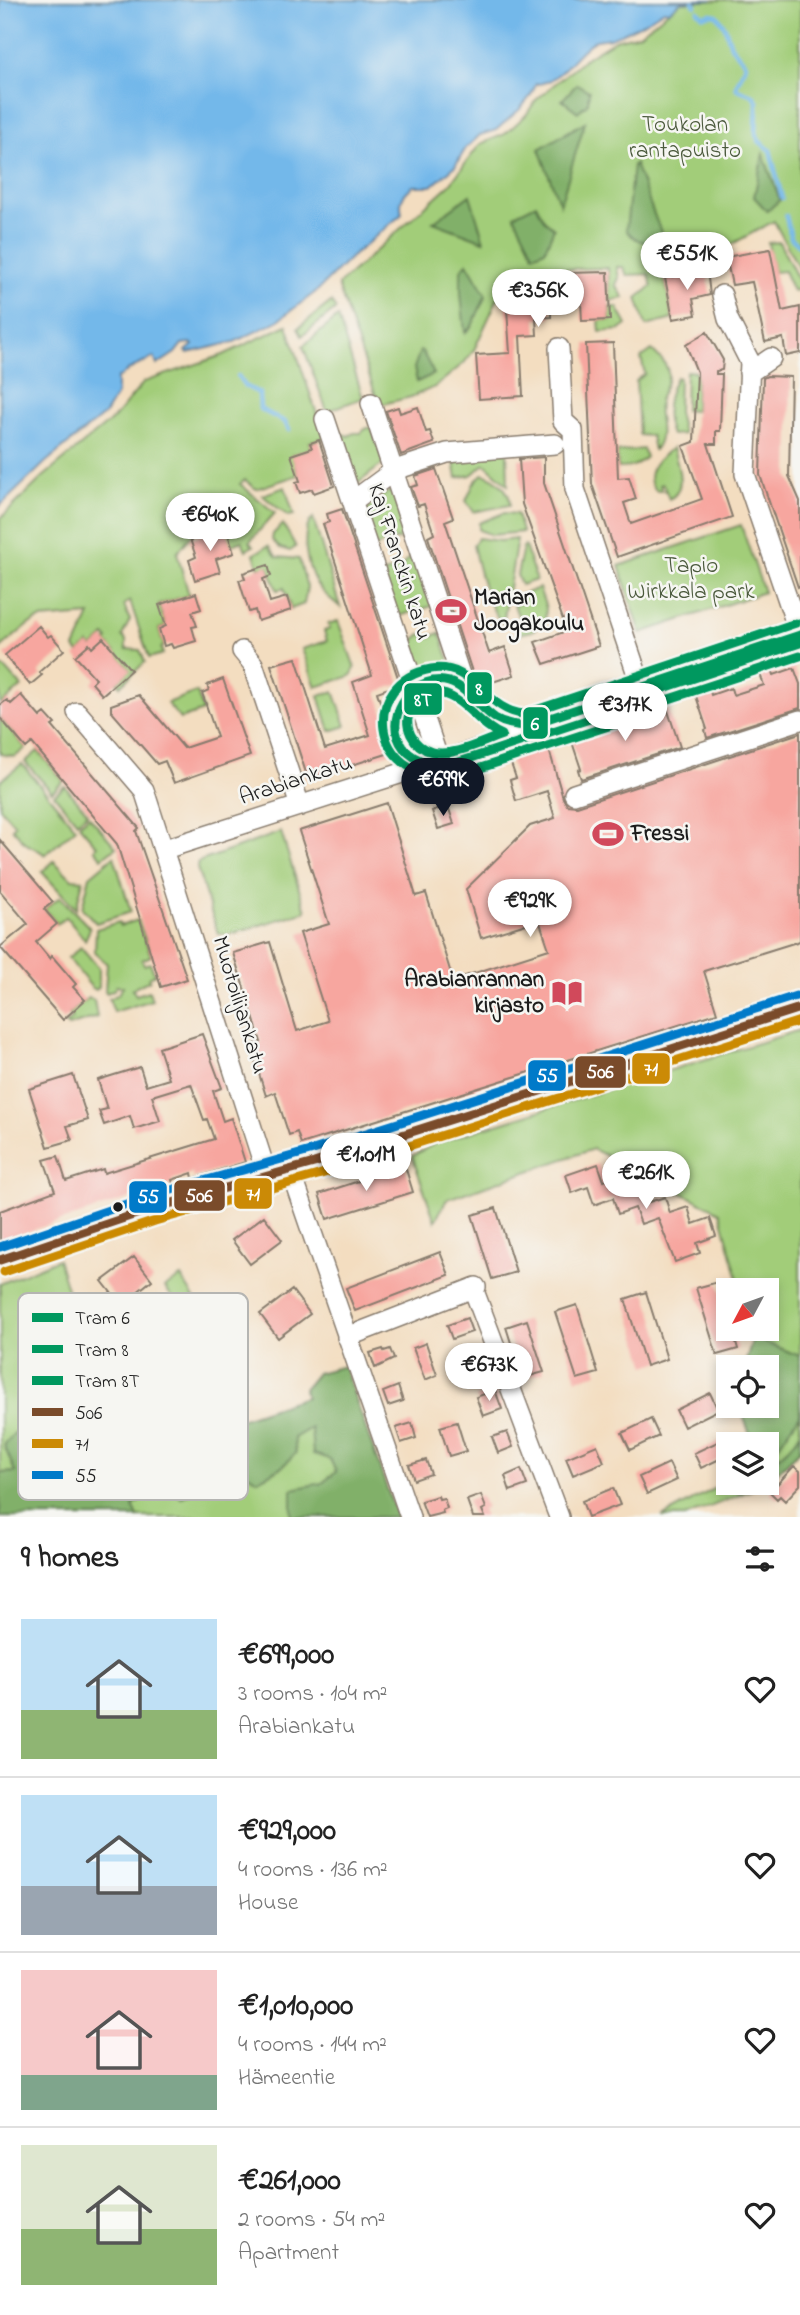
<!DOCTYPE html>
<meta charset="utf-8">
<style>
:root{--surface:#fff;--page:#f2f2f2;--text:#222;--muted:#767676;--line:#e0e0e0;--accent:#111827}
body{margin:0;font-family:"Indie Flower",sans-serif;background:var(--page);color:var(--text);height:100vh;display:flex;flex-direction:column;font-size:26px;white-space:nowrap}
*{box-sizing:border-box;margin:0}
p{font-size:23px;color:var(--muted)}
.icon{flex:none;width:38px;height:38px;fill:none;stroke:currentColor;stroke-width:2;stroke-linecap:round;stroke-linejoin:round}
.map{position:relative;height:1517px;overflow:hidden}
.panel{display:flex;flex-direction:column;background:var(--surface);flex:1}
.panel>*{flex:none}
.needle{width:46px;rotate:229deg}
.fabs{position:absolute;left:716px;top:1278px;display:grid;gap:14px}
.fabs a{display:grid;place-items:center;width:63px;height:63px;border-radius:0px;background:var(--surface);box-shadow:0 4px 10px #0003;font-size:35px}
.price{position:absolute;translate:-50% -60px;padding:0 16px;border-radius:24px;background:#fff;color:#222;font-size:23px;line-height:46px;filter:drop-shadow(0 2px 4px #0008)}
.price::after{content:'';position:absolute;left:50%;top:42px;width:21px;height:16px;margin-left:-10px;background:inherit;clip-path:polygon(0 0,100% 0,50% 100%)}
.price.selected{background:var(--accent);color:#fff}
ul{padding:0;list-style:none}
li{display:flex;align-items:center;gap:21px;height:175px;padding:0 21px}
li+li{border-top:2px solid var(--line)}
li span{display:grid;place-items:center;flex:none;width:196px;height:140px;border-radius:0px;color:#555}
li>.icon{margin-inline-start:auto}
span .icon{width:84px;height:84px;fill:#fffc;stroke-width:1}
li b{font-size:30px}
h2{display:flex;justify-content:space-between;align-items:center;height:84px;padding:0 21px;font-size:30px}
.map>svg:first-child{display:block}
</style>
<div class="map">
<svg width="800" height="1517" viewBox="0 0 800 1517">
<rect width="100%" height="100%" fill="#f6f6f2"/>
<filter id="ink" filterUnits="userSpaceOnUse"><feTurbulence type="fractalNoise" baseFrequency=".0143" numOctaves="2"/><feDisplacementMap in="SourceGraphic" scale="14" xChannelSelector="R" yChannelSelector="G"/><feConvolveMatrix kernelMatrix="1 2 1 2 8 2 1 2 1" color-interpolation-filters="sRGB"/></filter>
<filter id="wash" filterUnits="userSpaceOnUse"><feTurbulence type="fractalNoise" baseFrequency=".00686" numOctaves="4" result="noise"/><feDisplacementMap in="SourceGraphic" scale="28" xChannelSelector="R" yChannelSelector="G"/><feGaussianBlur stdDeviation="1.57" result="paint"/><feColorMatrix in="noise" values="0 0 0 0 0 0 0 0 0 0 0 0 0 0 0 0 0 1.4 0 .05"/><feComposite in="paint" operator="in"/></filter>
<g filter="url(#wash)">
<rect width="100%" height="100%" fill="#f3ddc0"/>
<path fill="#a2cd79" stroke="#5f744a" stroke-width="2" d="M721,0H800V271L774,221L725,248L661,260L673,319L646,326L637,298L652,286L649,274L627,275L623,267H617L619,278L616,285L624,298L610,301L608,268L563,269L509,285L497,300L474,350L464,363L435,387L411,397L379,405L338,285L450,184L480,144L505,134L526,115L536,100L584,59L615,40L639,34L681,2Z
M779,242L800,283L798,290L793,291L784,271L774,272L768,243Z
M331,302L336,309L302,336L298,328Z
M610,307H617L627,325L620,330L600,332L599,320H610Z
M338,317L363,398L327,411L303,346Z
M287,325L325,438L310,442L312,448L292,455L298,475L256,489L245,480L240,484L275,513L249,542L253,546L246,550L242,541L231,545L208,534L202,522L177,553L189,595L159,605L166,626L159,629L164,646L161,648L163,654L149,658L130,601L124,605L130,620L122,636L126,640V649L140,650L145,662L120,686L117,682L130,670L106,642L108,639L105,636L92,648L89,644L79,653L75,648L90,615L40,619L29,624L0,648V519L43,477L114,418L144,382L223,355Z
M652,350C659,357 668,364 668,374C669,383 661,392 659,401C656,419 667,435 654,450L651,436L639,435L636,381L645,374L641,358Z
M686,371L697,372L695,411L685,410Z
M676,377L679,378L678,412L683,434L671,435C663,416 667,395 676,377Z
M371,427L384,463L353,487L340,433L348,436L354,433H361L365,429Z
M673,448C677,464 688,490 669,499L663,484L660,485L662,491H657C640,476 658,457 673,448Z
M643,449L646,457C637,466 630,468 618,468L617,452Z
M507,450L508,485L485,464L471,475L457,478L453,456Z
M482,474C495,477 511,490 510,505L474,512L466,501L474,483Z
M285,487L294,515L288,516L262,495Z
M392,490L409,537L385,542L373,549L361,512C373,507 383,493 392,490Z
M504,513L517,514L522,532L492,535L479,530V523Z
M313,518L340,607C332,600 322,593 316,583C307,567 299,532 313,518Z
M283,524L296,547L290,551L280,548L272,540L273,534Z
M741,525L764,592L641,633L619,566Z
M478,538L500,541L517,539L503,624C487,607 478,568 473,545Z
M268,546L277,557L299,559L307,587L304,604L291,609L284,588L277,590L268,566L259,568L254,554Z
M525,546L536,580L521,585L517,575L523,547Z
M416,555L432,606L396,617L382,574L401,567L409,558Z
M539,588L546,608L545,621L532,631L518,634L514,623L520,621L514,605L522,602L520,595Z
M338,621L355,668L351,676L316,687L302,649L327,641L324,631L330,629L328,624Z
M440,633L450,663L415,674L407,636L414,640L421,634L429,637Z
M0,665L7,670L22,687L0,705Z
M334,691L346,726L330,731L319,696Z
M197,692L203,711L180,719L167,703Z
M0,718L26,748L15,757L0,754Z
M38,751L64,781L52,792L25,762Z
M22,764L76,828L45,855C38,848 31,848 24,842C20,838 16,832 12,828L15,825L0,808V781Z
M65,786L88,813L77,822L54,795Z
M89,816L116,847L102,858L94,849L97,846L79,825Z
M281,832L306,911L231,934H218L197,868L198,862Z
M114,856L131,912L96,923L82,908L90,876Z
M54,861L72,879L83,880L76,909L42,872Z
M60,897L88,926L90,929L85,940L66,917L57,924L44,909Z
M138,920L151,956L142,960L144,965L150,963L155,974L149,977L150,980L132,989L136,995L149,991L152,1000L114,1012L109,999L118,994L123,986H116L115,989L107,993L105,991L107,964L95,952L96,929L119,922L120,926Z
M81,947L99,968V987L96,990L92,988L68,958Z
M88,998L94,1000L97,1017L68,1026L65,1023L72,1018L69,1014Z
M800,1030V1450L764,1485L685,1517H662L728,1481L766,1482V1444H754L739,1405H766V1367H744L753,1338L751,1328H766V1290H741L720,1212L593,1149L447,1199L435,1221L412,1156L436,1143Z
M58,1259L96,1386L113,1414L183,1438L306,1397L304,1389L317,1373L397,1517H0V1284Z
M181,1277L196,1301L181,1310L165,1287Z"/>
<path fill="#81b069" stroke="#4e6642" stroke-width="2" d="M577,84L589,91L588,103L578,112L562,100Z
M585,122L560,205L539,149Z
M763,154L780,200L767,211L754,197Z
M635,164L663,238C649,247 636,242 626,230L633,165Z
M470,195L484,241L433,222Z
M536,204L544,220L554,228L545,250L534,255L514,215Z
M467,263L486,295L472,326L465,333L461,294V270Z
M420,351H422L434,374L417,382L414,368Z
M753,1338L800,1356V1415L779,1445L767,1455L766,1444H754L739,1405H766V1367H744Z
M344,1366L397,1517H292V1489L322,1483L336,1472L330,1459L313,1454L311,1428L294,1438L296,1453L282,1467L258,1480L239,1469L219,1475L181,1498C167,1480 156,1454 159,1430L183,1438L306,1397L304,1389L317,1373Z
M30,1415L51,1448L66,1436L81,1447H93L125,1467L140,1480L148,1495L133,1506L138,1517H0V1473L15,1472L4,1445Z
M800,1433V1450L764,1485L740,1494L735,1489L745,1482H766L767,1467L795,1441Z"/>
<path fill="#73b8ea" stroke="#486a83" stroke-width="2" d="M0,0H712L681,2L669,11L664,10C648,21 630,31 610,38C605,39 598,39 594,41C575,51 560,84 536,84L530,97L520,109L496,130L480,135L466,148L455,166L432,186H413C402,195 399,200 402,214L350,258L317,291L276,322L234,342L188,353L186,351L193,345L191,343L182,344L175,353L157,365L154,357C147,362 140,364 132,368C126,371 124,376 117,378V394L105,414L46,462L0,506Z"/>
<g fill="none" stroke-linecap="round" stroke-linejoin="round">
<path stroke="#73b8ea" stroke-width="4.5" d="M693,2L695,5
M698,11L703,16L711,14L717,15L725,27L731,46L746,64L736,86L737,89L753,95L757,101L756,134L759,141L770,150L782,198
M786,216L791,238L800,246
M238,376L245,386L259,393L260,409L285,422L289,430"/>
</g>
<g id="blocks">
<path fill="#f7a69f" d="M770,249L782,311L800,307V353L786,356L783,338L765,342L752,282L732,285L726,257Z
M707,270L710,295L693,299L696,315L673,319L665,278Z
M608,272L610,320L582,321L581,302L551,303V317L536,318L537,335L520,336L523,396L479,399L476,355L510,353L506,294L567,290L566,273Z
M707,332L723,360L722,370L716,371V374H722L720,431H716V444H708L732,517L617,557L592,484L586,344L613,343L618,478L629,477L636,499L624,503L631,524L702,499L683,446L694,442L697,372L686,345Z
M767,376L791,377L789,476L800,501V586L798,587L760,475L763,378Z
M398,407L400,413L418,407L426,432L430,431L434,443L401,455L386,411Z
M319,440L334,486L314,493L312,489L300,493L296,482L300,481L291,455L312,448L310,443Z
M544,457V483L599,646L544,664L535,642L567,631L522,504L519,459Z
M436,469L453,518L445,521L489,653L505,647L514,675L477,687L428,537L434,534L424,504L418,506L411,487L418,485L415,476Z
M342,509L400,684L377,692L396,751L308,779L271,665L296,658L325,749L370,735L353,682L372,675L323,524L329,522L327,514Z
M226,528L234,553L216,559L220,572L195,580L189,560L196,557L190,539Z
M268,565L271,576L263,579L270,602L287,597L291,610L258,621L255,610L249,612L239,580L245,579L243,573Z
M196,593L201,609L192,612L197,626L192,627L196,641L173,648L171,644L164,646L159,629L166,626L159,605Z
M39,626L48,637L51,635L64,650L39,672L42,675L30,685L5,655Z
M103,638L131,670L102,695L92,683L96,679L75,656L89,644L92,648Z
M771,667L774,675L794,668L800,684V708L707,738L705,730L707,729L696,696L710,691L711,695L731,688L733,695L764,685L759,671Z
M223,679L250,756L174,783L165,761L157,764L111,711V705L139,695L184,748L217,737L202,693L209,690L207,685Z
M21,695L40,717L45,713L55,724L52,726L139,828L136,831L187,979L161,987L117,844L32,743L26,748L0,718V705L7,700L11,704Z
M667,708L680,747L581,779L578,770L581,769L570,736L582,732L583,734L612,725L611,723Z
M800,733V941L704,971L717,1013L301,1144L297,1132L289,1135L275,1092L266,1096L250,1045L261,1042L233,953L270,942L297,1031L328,1021L300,933L329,924L299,831L387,803L416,896L426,893L453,980L549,949L539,920L481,938L466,889L530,826L555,818L547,791L516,801L510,780L516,778L509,758L548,746L563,798L567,805L577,806Z
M448,806L454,824L438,829L432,811Z
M0,840L53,902L44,909L57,924L36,942L50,959L52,956L76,984L73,987L85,1000L63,1020L0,947L28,924L0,891Z
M202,1034L222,1088L213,1091L223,1121L231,1118L245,1162L193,1178L192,1173L172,1180L173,1184L0,1241V1211L55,1191L44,1160L58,1156L66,1181L103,1169L104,1173L214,1139L207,1119L204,1120L191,1084L152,1096L160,1121L134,1129L130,1116L104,1125L99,1111L107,1109L98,1080L140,1067L146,1086L169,1079L159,1048Z
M73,1075L88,1120L67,1126L72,1140L48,1147L29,1089Z
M598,1164L604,1181L621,1176L627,1192L644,1187L649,1202L665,1197L670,1213L688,1207L693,1224L710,1218L716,1236L697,1243L700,1253L675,1262L658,1218L641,1224L635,1208L618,1214L613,1198L594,1205L588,1187L572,1193L566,1175Z
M405,1166L413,1192L327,1219L319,1194Z
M496,1208L516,1272L492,1279L472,1215Z
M264,1216L282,1240L250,1264L232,1240Z
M440,1252L449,1275L355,1311L346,1288Z
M134,1257L152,1280L121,1305L102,1281Z
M718,1282L728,1316V1328H732L738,1349L717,1355L696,1288Z
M292,1290L310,1314L278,1338L260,1314Z
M646,1292L667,1359L646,1366L625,1299Z
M577,1305L598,1373L577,1379L555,1312Z
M467,1318L472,1332L452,1339L447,1325Z
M527,1320L544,1372L522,1378L506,1327Z
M426,1343L437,1375L425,1380L413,1348Z
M383,1349L384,1351L390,1349L394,1359L375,1368L370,1353Z
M481,1354L487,1370L462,1377L457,1364Z
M398,1386L403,1401L388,1406L383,1392Z
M495,1390L502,1409L483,1416L476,1397Z
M710,1393L718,1410L684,1427L676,1410Z
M651,1419L659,1436L630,1450L622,1433Z
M457,1422L466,1451L449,1456L440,1427Z
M412,1423L416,1438L401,1443L396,1428Z
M507,1432L513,1447L498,1453L492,1437Z
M728,1437V1455L701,1468L694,1453Z
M597,1445L604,1462L573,1475L566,1458Z
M426,1460L431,1474L414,1480L409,1465Z
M669,1463L677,1480L647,1494L639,1477Z
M794,1466L800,1471V1485L785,1501L780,1496L777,1499L770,1492Z
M521,1469L527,1485L510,1491L505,1476Z
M613,1488L620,1505L588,1517L582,1501Z
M481,1495L486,1508L482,1510L485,1517H473L467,1500Z
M438,1496L439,1499L444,1498L447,1508L442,1510L443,1513L427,1517L421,1501Z"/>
</g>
</g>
<g filter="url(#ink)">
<use href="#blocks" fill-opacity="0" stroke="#887c6e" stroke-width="2"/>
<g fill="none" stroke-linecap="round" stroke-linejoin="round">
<g stroke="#887c6e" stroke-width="22">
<path id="minor" d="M722,295L728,319L750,362L745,474L800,636
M559,348L563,421L573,430L575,489L643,692
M749,373L771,358
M371,403L467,696L496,721L527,733
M325,419L439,761
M353,501L395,470L447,453L555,444
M242,651L253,664L300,806
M77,712L144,790L267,1175
M574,794L800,720
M165,849L527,733L800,638
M290,1169L410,1517
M473,1288L559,1517
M347,1337L476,1287"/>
</g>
<g stroke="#887c6e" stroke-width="27">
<path id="major" d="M0,1260L151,1209L314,1163L800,1008"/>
</g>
<use href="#minor" stroke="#fff" stroke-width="19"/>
<use href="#major" stroke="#fff" stroke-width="24"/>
<path stroke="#1c1c1c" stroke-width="2" d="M485,754L526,734L661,689"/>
<g stroke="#f6f6f2" stroke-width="14">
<path id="bus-1" d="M0,1260L151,1209L314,1163L800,1008"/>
</g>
<g stroke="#f6f6f2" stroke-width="14">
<path id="bus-2" d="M4,1272L155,1221L318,1175L800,1021"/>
</g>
<g stroke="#f6f6f2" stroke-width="14">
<path id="bus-3" d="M0,1247L147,1197L310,1151L796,996"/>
</g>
<use href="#bus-1" stroke="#7a4b2a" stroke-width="9"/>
<use href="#bus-2" stroke="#cb8a06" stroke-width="9"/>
<use href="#bus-3" stroke="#007ac9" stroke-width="9"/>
<g stroke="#f6f6f2" stroke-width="14">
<path id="tram-1" d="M800,635L526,726C515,725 505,724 495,718C475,705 461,676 433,681C398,687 380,736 414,757C425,764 437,764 450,765L629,706L661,689L800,643"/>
</g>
<g stroke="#f6f6f2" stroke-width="14">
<path id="tram-2" d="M796,623L524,714C485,711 474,662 431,669C362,681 367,779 453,777L633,718L666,700L800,656"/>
</g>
<g stroke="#f6f6f2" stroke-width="14">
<path id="tram-3" d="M435,693C462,693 477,725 502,735C481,742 454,757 432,752C413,747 401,725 412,708C418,700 426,697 435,693Z"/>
</g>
<use href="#tram-1" stroke="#00985f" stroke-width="9"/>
<use href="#tram-2" stroke="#00985f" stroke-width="9"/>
<use href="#tram-3" stroke="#00985f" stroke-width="9"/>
</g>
</g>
<defs>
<g id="stadium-bare" transform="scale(2.415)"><path d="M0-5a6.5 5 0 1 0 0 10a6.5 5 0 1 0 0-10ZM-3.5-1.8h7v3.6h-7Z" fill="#d1495b" stroke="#f6f6f2" stroke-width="2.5" paint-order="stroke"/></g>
<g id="library-bare" transform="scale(2.415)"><path d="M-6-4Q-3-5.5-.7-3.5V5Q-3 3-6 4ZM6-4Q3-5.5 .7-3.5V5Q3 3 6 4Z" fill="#d1495b" stroke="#f6f6f2" stroke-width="2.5" paint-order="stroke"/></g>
</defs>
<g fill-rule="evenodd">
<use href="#stadium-bare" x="451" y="611"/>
<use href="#stadium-bare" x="608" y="834"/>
<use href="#library-bare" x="567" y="993"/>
</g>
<circle fill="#1c1c1c" stroke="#f6f6f2" stroke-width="2.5" cx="118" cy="1207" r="6"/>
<g text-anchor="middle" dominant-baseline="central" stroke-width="5" stroke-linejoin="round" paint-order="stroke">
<g font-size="23" fill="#4b5a3d" stroke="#f6f6f2">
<text x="685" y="125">Toukolan<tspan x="685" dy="26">rantapuisto</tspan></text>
<text x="691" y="566">Tapio<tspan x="691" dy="26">Wirkkala park</tspan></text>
</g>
<g font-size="23" fill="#1c1c1c" stroke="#f6f6f2">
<text transform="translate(399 562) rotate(72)">Kaj Franckin katu</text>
<text transform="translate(296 781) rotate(-18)">Arabiankatu</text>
<text transform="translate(239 1005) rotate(73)">Muotoilijankatu</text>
</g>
<g font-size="23" font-weight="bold" fill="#1c1c1c" stroke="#f6f6f2" text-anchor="start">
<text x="474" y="598">Marian<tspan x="474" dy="26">Joogakoulu</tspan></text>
<text x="631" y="834">Fressi</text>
<text x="544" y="980" text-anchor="end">Arabianrannan<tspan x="544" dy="26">kirjasto</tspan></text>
</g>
</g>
<rect x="18" y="1293" width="230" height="207" rx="10" fill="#f6f6f2" stroke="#b5b5b2" stroke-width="2"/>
<rect x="32" y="1313" width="31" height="9" fill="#00985f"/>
<rect x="32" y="1345" width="31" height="8" fill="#00985f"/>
<rect x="32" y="1376" width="31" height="9" fill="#00985f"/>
<rect x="32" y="1408" width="31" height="8" fill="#7a4b2a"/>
<rect x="32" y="1439" width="31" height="9" fill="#cb8a06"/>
<rect x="32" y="1471" width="31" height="8" fill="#007ac9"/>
<g font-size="19" fill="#1c1c1c">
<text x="75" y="1324">Tram 6</text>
<text x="75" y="1356">Tram 8</text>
<text x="75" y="1387">Tram 8T</text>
<text x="75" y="1419">506</text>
<text x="75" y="1450">71</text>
<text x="75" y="1482">55</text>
</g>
<g stroke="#f6f6f2" stroke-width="2.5">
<rect x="466" y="671" width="27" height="34" rx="7" fill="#00985f"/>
<rect x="403" y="682" width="40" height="34" rx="7" fill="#00985f"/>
<rect x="522" y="706" width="27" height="34" rx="7" fill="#00985f"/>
<rect x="631" y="1052" width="40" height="33" rx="7" fill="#cb8a06"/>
<rect x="574" y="1055" width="53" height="34" rx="7" fill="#7a4b2a"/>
<rect x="527" y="1059" width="40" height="33" rx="7" fill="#007ac9"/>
<rect x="233" y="1177" width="40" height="33" rx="7" fill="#cb8a06"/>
<rect x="173" y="1179" width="53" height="33" rx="7" fill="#7a4b2a"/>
<rect x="128" y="1180" width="40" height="34" rx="7" fill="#007ac9"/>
</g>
<g font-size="19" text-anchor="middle" font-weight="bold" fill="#fff">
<text x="479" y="695">8</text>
<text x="423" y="706">8T</text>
<text x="535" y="730">6</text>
<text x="651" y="1075">71</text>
<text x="600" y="1078">506</text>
<text x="547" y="1082">55</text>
<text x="253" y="1200">71</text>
<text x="199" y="1202">506</text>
<text x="148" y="1203">55</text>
</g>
</svg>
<div class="fabs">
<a><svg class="needle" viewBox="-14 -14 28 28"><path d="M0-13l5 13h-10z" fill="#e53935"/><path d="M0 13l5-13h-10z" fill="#767676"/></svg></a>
<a><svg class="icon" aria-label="locate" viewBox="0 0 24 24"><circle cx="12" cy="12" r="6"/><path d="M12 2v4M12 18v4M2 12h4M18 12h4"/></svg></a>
<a><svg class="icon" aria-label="layers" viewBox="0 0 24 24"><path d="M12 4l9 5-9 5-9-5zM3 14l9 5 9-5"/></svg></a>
</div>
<b class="price" style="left:687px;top:292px">€551K</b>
<b class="price" style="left:538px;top:329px">€356K</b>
<b class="price" style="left:210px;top:553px">€640K</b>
<b class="price" style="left:625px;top:743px">€317K</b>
<b class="price selected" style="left:443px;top:818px">€699K</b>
<b class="price" style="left:530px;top:939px">€929K</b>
<b class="price" style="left:366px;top:1193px">€1.01M</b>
<b class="price" style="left:646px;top:1211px">€261K</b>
<b class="price" style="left:489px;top:1403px">€673K</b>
</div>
<section class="panel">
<h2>9 homes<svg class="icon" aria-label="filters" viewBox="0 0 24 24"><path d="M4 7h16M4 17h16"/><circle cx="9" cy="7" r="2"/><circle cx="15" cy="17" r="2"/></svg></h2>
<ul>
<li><span style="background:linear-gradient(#bfe0f5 65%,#8fb573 0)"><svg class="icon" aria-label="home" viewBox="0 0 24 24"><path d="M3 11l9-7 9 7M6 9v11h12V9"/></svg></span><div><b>€699,000</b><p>3 rooms · 104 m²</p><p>Arabiankatu</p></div><svg class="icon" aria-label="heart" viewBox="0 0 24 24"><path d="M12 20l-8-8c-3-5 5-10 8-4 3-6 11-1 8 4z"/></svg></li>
<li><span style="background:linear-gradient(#bfe0f5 65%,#9aa5b1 0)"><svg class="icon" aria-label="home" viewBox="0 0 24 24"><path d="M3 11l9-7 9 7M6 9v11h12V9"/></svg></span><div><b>€929,000</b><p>4 rooms · 136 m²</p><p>House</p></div><svg class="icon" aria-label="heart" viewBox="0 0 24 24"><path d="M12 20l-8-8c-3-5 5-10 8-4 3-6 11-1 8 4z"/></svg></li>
<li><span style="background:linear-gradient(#f6c9c9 75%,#7fa58c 0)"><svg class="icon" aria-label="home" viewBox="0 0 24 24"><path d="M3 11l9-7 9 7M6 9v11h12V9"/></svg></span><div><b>€1,010,000</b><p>4 rooms · 144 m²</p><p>Hämeentie</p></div><svg class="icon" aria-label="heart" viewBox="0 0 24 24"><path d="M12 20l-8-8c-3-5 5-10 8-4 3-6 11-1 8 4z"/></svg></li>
<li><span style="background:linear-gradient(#dfe7d0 60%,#8fb573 0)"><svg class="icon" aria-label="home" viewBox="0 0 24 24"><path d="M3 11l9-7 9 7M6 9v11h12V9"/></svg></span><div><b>€261,000</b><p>2 rooms · 54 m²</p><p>Apartment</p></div><svg class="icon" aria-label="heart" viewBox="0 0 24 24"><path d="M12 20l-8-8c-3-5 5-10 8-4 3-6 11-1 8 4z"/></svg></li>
</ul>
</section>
